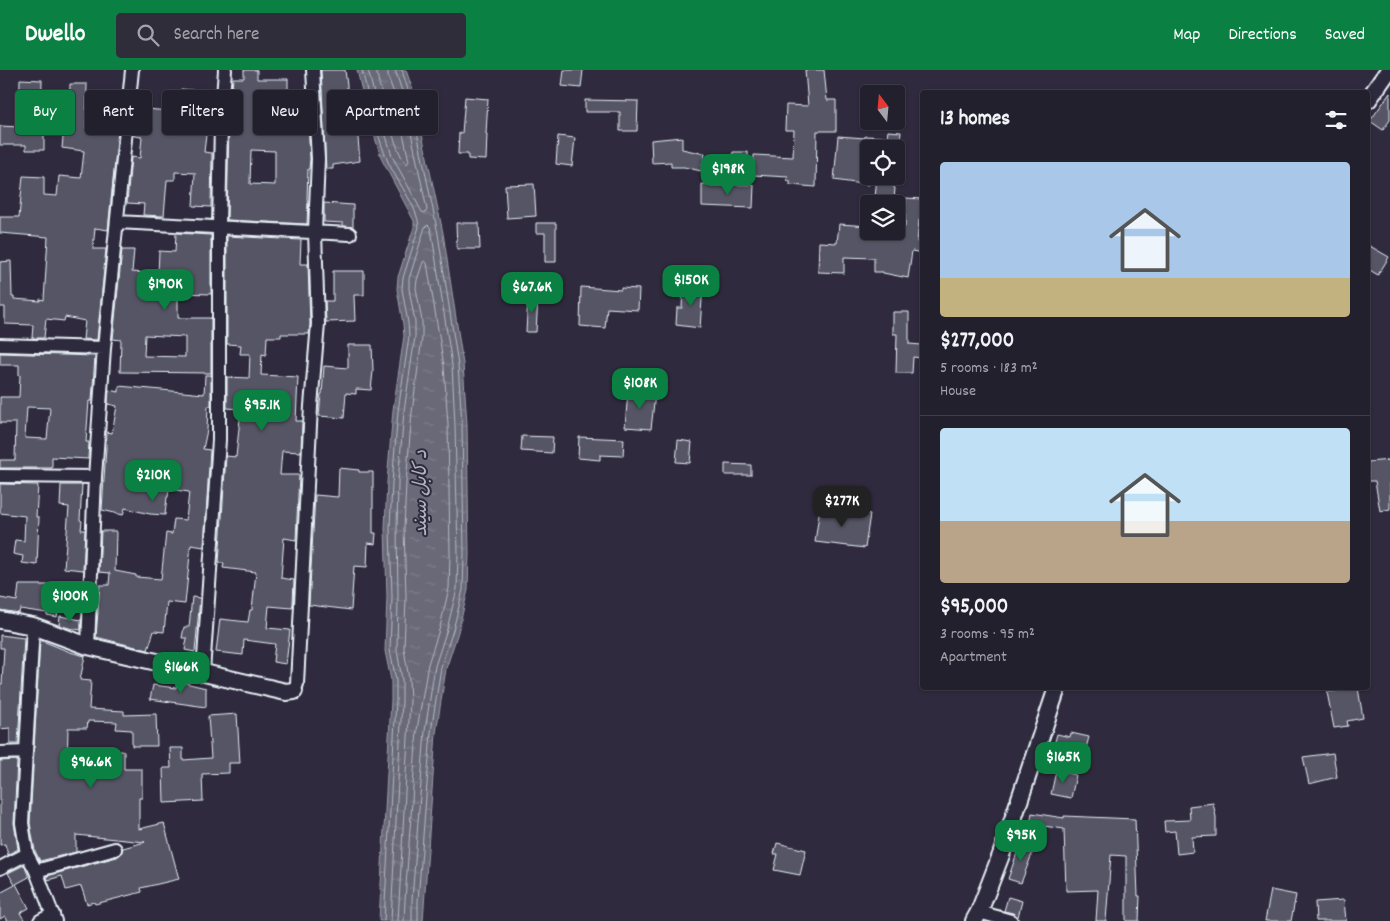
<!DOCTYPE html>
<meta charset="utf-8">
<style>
:root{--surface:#23202e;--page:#2f2d3a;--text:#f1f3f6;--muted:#a3a3aa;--line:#403e4a;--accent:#0b8043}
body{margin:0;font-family:Dekko,"Playpen Sans Arabic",sans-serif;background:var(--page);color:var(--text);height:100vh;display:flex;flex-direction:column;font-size:19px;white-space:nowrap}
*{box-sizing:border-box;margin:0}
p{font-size:16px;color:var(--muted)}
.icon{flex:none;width:28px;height:28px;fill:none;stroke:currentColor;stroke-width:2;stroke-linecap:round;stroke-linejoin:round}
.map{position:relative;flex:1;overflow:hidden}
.panel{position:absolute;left:920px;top:20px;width:450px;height:600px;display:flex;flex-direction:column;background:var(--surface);border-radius:5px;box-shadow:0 1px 4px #0004,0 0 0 1px var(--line)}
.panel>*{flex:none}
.banner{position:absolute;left:15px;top:20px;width:475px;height:45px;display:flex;gap:10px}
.needle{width:32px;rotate:344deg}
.controls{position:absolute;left:860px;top:15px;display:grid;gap:10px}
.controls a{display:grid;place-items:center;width:45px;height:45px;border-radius:5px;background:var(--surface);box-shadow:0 1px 4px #0004,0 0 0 1px var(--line);font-size:25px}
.price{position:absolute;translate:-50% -42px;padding:0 11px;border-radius:10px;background:var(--accent);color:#fff;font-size:16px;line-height:32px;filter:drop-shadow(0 1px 2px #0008)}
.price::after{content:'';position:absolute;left:50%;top:30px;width:15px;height:11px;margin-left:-8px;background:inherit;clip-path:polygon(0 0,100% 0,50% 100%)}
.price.active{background:#222;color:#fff}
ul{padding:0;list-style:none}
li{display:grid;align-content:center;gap:10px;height:265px;padding:0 20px}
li+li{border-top:1px solid var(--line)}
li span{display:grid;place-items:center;height:155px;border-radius:5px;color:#555}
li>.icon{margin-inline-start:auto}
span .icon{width:90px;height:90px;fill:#fffc;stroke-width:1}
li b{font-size:21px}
h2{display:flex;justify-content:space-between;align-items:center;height:60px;padding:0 20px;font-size:21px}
.tag{padding:0 18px;border-radius:5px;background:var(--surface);box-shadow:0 1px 4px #0004,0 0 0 1px var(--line);font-size:18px;line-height:45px}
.tag.active{background:var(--accent);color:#fff}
header{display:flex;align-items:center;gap:30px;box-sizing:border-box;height:70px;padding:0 25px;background:var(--accent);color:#fff}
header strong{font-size:24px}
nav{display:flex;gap:28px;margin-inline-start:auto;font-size:18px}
.search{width:350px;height:45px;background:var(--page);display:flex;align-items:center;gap:12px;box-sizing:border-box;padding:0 18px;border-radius:5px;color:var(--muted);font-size:19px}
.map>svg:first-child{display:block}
</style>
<header>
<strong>Dwello</strong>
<div class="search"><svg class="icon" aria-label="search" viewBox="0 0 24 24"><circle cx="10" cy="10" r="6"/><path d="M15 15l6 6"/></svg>Search here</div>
<nav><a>Map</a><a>Directions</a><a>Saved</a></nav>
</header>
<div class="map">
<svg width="1390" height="851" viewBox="0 0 1390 851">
<defs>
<pattern id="water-ripples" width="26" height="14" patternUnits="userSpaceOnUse" patternTransform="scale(1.25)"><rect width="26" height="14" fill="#696978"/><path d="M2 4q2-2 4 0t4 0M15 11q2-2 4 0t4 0" fill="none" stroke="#7e7f8c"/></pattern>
</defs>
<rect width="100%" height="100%" fill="#2f2a3d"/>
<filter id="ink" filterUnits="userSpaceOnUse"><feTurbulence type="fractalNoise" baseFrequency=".02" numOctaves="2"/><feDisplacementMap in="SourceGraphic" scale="10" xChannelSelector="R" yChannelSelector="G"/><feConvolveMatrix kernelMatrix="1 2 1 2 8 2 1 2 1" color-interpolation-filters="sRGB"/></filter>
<g filter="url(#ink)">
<path fill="url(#water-ripples)" stroke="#9c9fab" d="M357,0H406L413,21L443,163L463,294L467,354L469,484L468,520L458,562L446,599L436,663L423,851H379L391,630V610L385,581L387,527L385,458L387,412L393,340L404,266L403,254L397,219L398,207L414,157V151L382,90L367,42Z"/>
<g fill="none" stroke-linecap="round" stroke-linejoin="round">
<path stroke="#b5bbc5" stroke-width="1" d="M362,0C369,29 375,59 386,87C394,108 418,136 419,157L403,208L402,219L408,253L409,267L398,341L392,413L390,458L392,527L390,580L396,610V631L384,851
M368,0L378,39L392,86L422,142L425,143L427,140L403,24L395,0
M376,0C380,17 395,86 407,94L409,91L395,26L388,7V0
M402,0L409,23L438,164L458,295L462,354L464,484L463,520L453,560L441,597L431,662L418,831V851
M391,851L402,631V610L397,580L398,527L397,458L398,413L404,341L415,267V252L409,219V209L425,157L428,155L430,157L432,165L452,295L455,355L458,484L457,519L447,559L435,596L425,661L412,830V851
M398,851L410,631L409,609L404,579L406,527L404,458L406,413L412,342L422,268V251L416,218L417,210L423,192L425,191L427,193L444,296L448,355L450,484L449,518L440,557L428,594L417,660L405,830L404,851"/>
</g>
<path fill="#575565" stroke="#e8f1f8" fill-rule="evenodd" d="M244,0H257V9H288V35L307,33L310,89L309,99H308L307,130H308L307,154L227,150L229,54L233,8H244ZM251,80L275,81V115L250,114Z
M321,0H345L347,15V45L355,44L358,68L360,91L333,95V99H326Z
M564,0H583L581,18L562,16Z
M805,0H824L827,30H836V61H817L816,117L790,115V111H787L788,107L753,105L754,85L793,87L794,60H785L786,35L808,36Z
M20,9L42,10L41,60H44V80H26V75H0V56L19,57Z
M70,14H87L86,58L118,61L108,160L95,158L93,179H106L97,270L83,269L85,251L65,247L64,251L46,249L44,268H32L33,255L5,254V237H0V192L11,191L12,227H14V229L40,231V229L44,230L48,167L0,163V147H19L23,106L44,107V125L57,126L59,106L81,108L84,81L62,78L64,57H69Z
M181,19L211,22L204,82L212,83L211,137L193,136L195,103L175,102V110H167L164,146L143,145L144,134L127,133L131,87L140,88L142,67L134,66L136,38L179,42Z
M1390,23V50L1383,60L1370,51Z
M465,27L488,29L486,64H487L486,90L468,89V84H458L459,63H462Z
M585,30L638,31L637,61H620V42H585Z
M888,61L901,62L899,79H869V115L834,110L838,66L865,68V66L887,67Z
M558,66L575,68L572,96L556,94Z
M682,67V79L705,84L701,101L684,97H671V92L652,93L651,70Z
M733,82H748V93H732Z
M877,106H895L894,118H895L894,130L875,128Z
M534,114L536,146L507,148L505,115Z
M702,114L754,115L753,138L702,136Z
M906,128L922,129V151L919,150L917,172L922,173V183L912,181L908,208L883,203V202H874V188L844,187V203L818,202L819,172L837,173L839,154L869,156V161H896V157H905Z
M324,133L353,135V157L343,156V153L324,152Z
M456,153H479L480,179H457Z
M536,153H556V192H545V163H536Z
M176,163L211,165V224L178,223V248H211V303L120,302L121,270L113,269L122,180H134L132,202L158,204L159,181L175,182ZM145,265L185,267V287L144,286Z
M227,166L301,170L300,194H308L310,254L309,264H281V267H267L266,285L262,284L261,305L298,307L296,351H302L301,382L282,381L280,405H299L296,470L284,468L281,508L294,510L293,534L292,538L269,536L267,558L290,560L286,594L273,592L275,574L244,570L243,585L216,582L220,549L248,552L250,540H252L256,502L223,498L224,493H219L226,386L236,387L241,339L227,338V307L249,308L250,284H240L241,275L227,274Z
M1368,175L1389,187L1378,205L1368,199Z
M333,201H364V225H354L355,251L326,252L325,231H333Z
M683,214L703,215L700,258L676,255L677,238H682Z
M581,217L621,220V218L639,219L638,240L607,238L605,258L580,256Z
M528,227H538L536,262H526Z
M893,242H909V274L922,275V288L913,287L912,303H896L897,264H893Z
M348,275H372L373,301L371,320L356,319V324L346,323L344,348L319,346L321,324H322L324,296L348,298Z
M0,283L95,286L92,331H89L86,372H89L88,389L52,387V398H0V390H15L16,353H0V327H19L20,305H19V295H0ZM27,337L50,338L47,369L25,368Z
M205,305H211V336H208L207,360L203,379L210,380L204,477L191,475L185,534L167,532L164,562L154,561L148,580L96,567L100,515H109L110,503L99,502L101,461H116L115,501L136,505V507L161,509L166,463L172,464L174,449L186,450L189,422L169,419L168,427H167L165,445L150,444L125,438L123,445L102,440L107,362L112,363L117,336L108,334L109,320L119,322V316L204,324Z
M628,322L655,324L651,359L625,357Z
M522,366L553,367L552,383L521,381Z
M579,367L624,369L623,386L600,385V390L578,388Z
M678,370L692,372L690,393L676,392Z
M1390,390V439L1380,441L1375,411H1368V392Z
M725,394L751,395V405H725Z
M339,398L359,400V402H373V463H376L375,474L368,473L367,497L354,496L351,540L309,535L315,425L338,427Z
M0,414L38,415L36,447H39L37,495L22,493L23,486L13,484L15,470L24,471L25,446L0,443Z
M61,415H82L80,450L82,451L81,460H85L83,500L64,498L69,437L60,436Z
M820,437L870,444L865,478L815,472Z
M19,515H62L57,547L47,545V543L20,539L19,543L0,540V528L17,531Z
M192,527L200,528L195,582L185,580L187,568H182L184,557H189Z
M60,546L81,550V560L69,558L59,555Z
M0,565L24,568L18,674H10V658L0,659V614H2L4,578H0Z
M40,570L70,582L85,586L80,610L91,611L89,639L124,641V645L156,644L157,676H132V660L116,659L117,652L88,651L87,658H68L67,700L103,701V682L124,681V699H142V728H139V759L164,753L179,809L141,818L142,822L95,834L94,832L87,834L81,816L66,820L62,806L48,810L47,806L117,787L121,784L123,778L145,772L76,765V782L40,791L35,781L30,753Z
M177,611L206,618V637L150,629L153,615L176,618Z
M1358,618L1363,648L1347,651L1348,656L1334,658L1327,622Z
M237,644L240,693H229V703L202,704L203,731L164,733L163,698H171L170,678H183V690L211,688L208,646Z
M1071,663L1089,667L1085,682L1054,675L1057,664L1070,667Z
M1333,683L1337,707L1309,714L1303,687Z
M17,690L14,753L18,779L8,785L5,774L0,775V691Z
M1056,701L1076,705L1071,728L1051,724Z
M1213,733L1216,747V766L1192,767L1193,782L1177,784L1175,761L1165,762L1164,751L1190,750L1189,736Z
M1032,743L1064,748V746L1135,749L1138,826H1140L1139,851H1126V786L1111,785L1106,851H1096L1098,820L1066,821L1064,759L1030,754Z
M1021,771L1035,776L1021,813L1008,809Z
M777,773L806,780L800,805L774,800L778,784H774Z
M24,795L29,807L16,814L29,838L20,843L25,851H8L5,846L0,849V823L15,815L8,803Z
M1271,820L1296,825L1291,851H1265Z
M1008,827L1022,831L1018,847L1013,843L1004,841Z
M1344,830L1346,851H1316L1315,832Z"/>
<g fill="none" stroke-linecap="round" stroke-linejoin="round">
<g stroke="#e8f1f8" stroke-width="16">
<path id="minor" d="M117,152L350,164
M0,275L104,278
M0,406L95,407
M33,556L22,753L27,784L36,801L55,851
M88,576L95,407L104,278L132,0
M203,602L219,370V157L221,54L225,0
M294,621L297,614L311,336L318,254L315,162L318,89L313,0
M0,683L26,682
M0,798L27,784
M36,801L115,779
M979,842L1011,851
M40,851L53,844"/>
</g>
<g stroke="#e8f1f8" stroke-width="20">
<path id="tertiary" d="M1368,30L1389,0
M0,550L33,556L88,576L286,622L294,621
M974,851L979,842L1001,785L1057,618"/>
</g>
<use href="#minor" stroke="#2f2a3d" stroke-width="12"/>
<use href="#tertiary" stroke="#2f2a3d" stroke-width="16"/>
</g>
</g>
<g text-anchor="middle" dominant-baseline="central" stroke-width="4" stroke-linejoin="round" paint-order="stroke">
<g font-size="19" font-style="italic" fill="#afb4be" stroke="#2f2a3d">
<text transform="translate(422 423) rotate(-90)">د کابل سيند</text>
</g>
</g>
</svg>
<div class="controls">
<a><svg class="needle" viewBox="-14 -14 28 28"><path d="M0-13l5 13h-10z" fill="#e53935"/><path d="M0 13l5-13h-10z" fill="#a3a3aa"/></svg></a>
<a><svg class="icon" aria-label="locate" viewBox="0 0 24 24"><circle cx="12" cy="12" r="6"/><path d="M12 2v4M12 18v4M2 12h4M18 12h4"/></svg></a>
<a><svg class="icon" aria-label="layers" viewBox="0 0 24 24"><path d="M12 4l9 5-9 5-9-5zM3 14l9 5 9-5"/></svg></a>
</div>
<b class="price" style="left:728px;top:126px">$198K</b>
<b class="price" style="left:691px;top:237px">$150K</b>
<b class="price" style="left:165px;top:241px">$190K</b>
<b class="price" style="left:532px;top:244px">$67.6K</b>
<b class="price" style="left:640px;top:340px">$108K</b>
<b class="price" style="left:262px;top:362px">$95.1K</b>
<b class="price" style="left:153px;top:432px">$210K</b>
<b class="price active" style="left:842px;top:458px">$277K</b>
<b class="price" style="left:70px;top:553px">$100K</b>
<b class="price" style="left:181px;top:624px">$166K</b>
<b class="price" style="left:1063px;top:714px">$165K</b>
<b class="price" style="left:91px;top:719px">$96.6K</b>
<b class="price" style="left:1021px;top:792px">$95K</b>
<div class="banner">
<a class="tag active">Buy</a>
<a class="tag">Rent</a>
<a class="tag">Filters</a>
<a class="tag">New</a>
<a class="tag">Apartment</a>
</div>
<section class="panel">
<h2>13 homes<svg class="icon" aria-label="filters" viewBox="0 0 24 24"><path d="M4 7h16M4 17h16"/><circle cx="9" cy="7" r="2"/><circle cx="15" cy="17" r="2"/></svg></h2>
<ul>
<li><span style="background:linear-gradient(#a9c7e8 75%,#c2b280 0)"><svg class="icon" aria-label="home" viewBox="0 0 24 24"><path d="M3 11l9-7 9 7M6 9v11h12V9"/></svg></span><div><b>$277,000</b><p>5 rooms · 183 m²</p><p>House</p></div></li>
<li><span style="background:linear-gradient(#bfe0f5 60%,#b9a48a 0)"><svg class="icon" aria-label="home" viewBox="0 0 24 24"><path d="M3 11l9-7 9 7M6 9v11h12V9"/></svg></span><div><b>$95,000</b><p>3 rooms · 95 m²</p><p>Apartment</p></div></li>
</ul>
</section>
</div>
